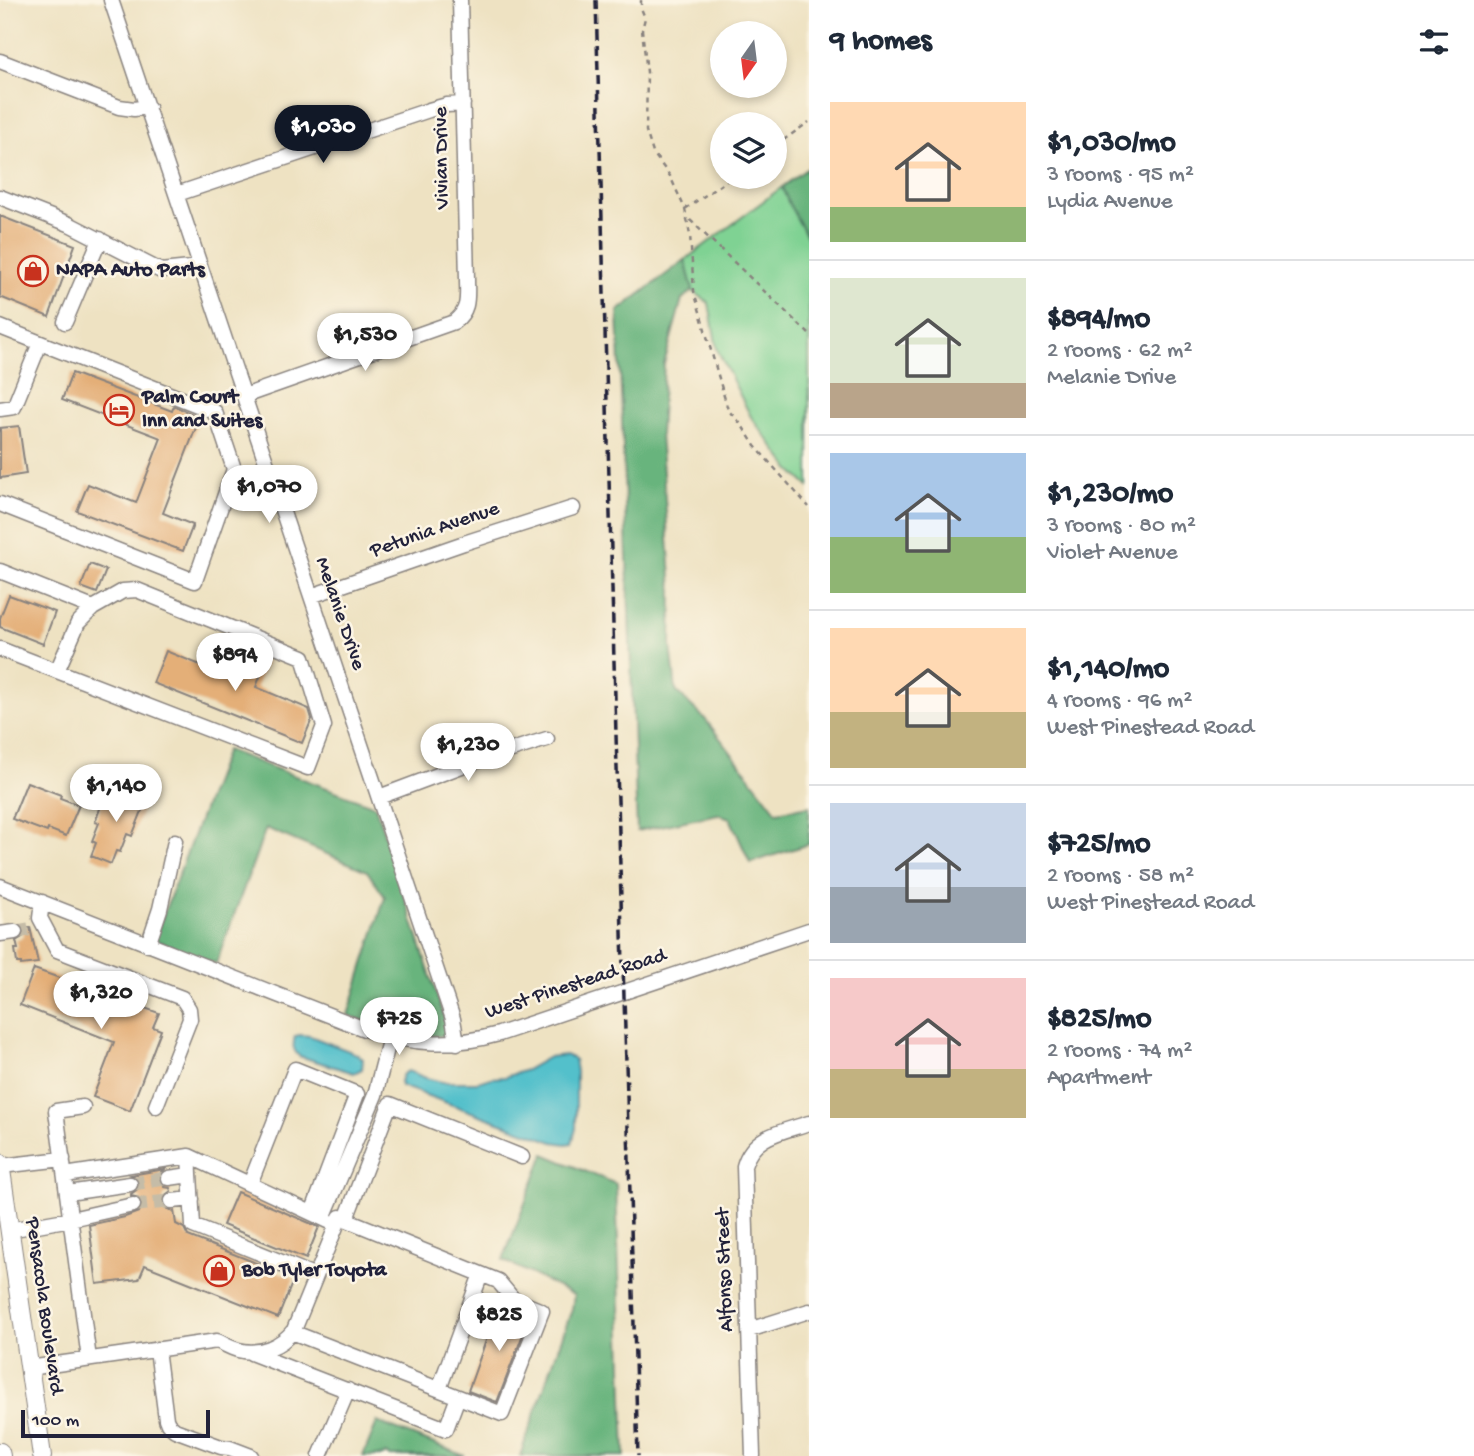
<!DOCTYPE html>
<meta charset="utf-8">
<style>
:root{--surface:#fff;--page:#f6f6f7;--text:#1f2937;--muted:#747a83;--line:#e0e1e3;--accent:#111827}
body{margin:0;font-family:"Gochi Hand",sans-serif;background:var(--page);color:var(--text);height:100vh;display:flex;flex-direction:column;font-size:26px;white-space:nowrap}
*{box-sizing:border-box;margin:0}
p{font-size:23px;color:var(--muted)}
.icon{flex:none;width:38px;height:38px;fill:none;stroke:currentColor;stroke-width:2;stroke-linecap:round;stroke-linejoin:round}
.map{position:relative;flex:1;overflow:hidden}
.details{display:flex;flex-direction:column;background:var(--surface);width:665px}
.details>*{flex:none}
.needle{width:46px;rotate:194deg}
.buttons{position:absolute;left:710px;top:21px;display:grid;gap:14px}
.buttons a{display:grid;place-items:center;width:77px;height:77px;border-radius:50%;background:var(--surface);box-shadow:0 4px 10px #0003;font-size:35px}
.scale{position:absolute;left:21px;bottom:18px;width:189px;box-sizing:border-box;padding-left:7px;border:4px solid #22223b;border-top:0;font-size:19px;line-height:24px;white-space:nowrap;color:#22223b;-webkit-text-stroke:5px #fcf5e5;paint-order:stroke}
.price{position:absolute;translate:-50% -60px;padding:0 16px;border-radius:24px;background:#fff;color:#222;font-size:23px;line-height:46px;filter:drop-shadow(0 2px 4px #0008)}
.price::after{content:'';position:absolute;left:50%;top:42px;width:21px;height:16px;margin-left:-10px;background:inherit;clip-path:polygon(0 0,100% 0,50% 100%)}
.price.on{background:var(--accent);color:#fff}
ul{padding:0;list-style:none}
li{display:flex;align-items:center;gap:21px;height:175px;padding:0 21px}
li+li{border-top:2px solid var(--line)}
li span{display:grid;place-items:center;flex:none;width:196px;height:140px;border-radius:0px;color:#555}
li>.icon{margin-inline-start:auto}
span .icon{width:84px;height:84px;fill:#fffc;stroke-width:1}
li b{font-size:30px}
h2{display:flex;justify-content:space-between;align-items:center;height:84px;padding:0 21px;font-size:30px}
main{display:flex;flex:1;min-height:0}
.map>svg:first-child{display:block}
</style>
<main>
<div class="map">
<svg width="809" height="1456" viewBox="0 0 809 1456">
<rect width="100%" height="100%" fill="#fcf5e5"/>
<filter id="ink" filterUnits="userSpaceOnUse"><feTurbulence type="fractalNoise" baseFrequency=".0143" numOctaves="2"/><feDisplacementMap in="SourceGraphic" scale="14" xChannelSelector="R" yChannelSelector="G"/><feConvolveMatrix kernelMatrix="1 2 1 2 8 2 1 2 1" color-interpolation-filters="sRGB"/></filter>
<filter id="wash" filterUnits="userSpaceOnUse"><feTurbulence type="fractalNoise" baseFrequency=".00686" numOctaves="4" result="noise"/><feDisplacementMap in="SourceGraphic" scale="28" xChannelSelector="R" yChannelSelector="G"/><feGaussianBlur stdDeviation="1.57" result="paint"/><feColorMatrix in="noise" values="0 0 0 0 0 0 0 0 0 0 0 0 0 0 0 0 0 1.4 0 .05"/><feComposite in="paint" operator="in"/></filter>
<g filter="url(#wash)">
<rect width="100%" height="100%" fill="#eee2c2"/>
<path fill="#7fd293" stroke="#507a67" stroke-width="2" d="M782,187L789,204L809,240V487L790,469L751,417L717,349L709,303L693,291L685,260Z"/>
<path fill="#67b47d" stroke="#446b5c" stroke-width="2" d="M809,167V240L789,204L782,187Z
M685,260L693,291L682,299L664,364L660,434L672,590L671,645L676,691L705,719L777,812L809,806V844L750,863L730,818L718,814L637,831L618,311Z
M226,750L375,806L450,1036C409,1036 386,1029 348,1015L385,897L367,871L266,828L216,964L154,939Z
M544,1154L616,1184L625,1456H520L572,1309L574,1295L503,1260Z
M377,1422L465,1456H391L385,1454L383,1456H363Z"/>
<path fill="#53c0cb" stroke="#3a7183" stroke-width="2" d="M300,1035L310,1036L357,1054L363,1059L362,1069L354,1073L299,1056C292,1049 293,1045 295,1036Z
M565,1055L574,1059L576,1072V1128L572,1143L566,1144L553,1142L401,1086L400,1081L403,1074L408,1071L426,1078L442,1082H477L491,1078L505,1077L526,1070L549,1057Z"/>
<g id="blocks">
<path fill="#e4af78" d="M0,216L75,245L49,317L0,297Z
M72,373L172,411L174,406L200,417L163,513L193,525L183,551L77,511L88,484L136,503L161,438L62,400Z
M19,426L26,474L0,478V428Z
M90,564L106,570L97,593L81,587Z
M9,595L55,612L43,644L0,627V618Z
M234,650L266,662L256,687L309,709L312,719L302,743L153,683L166,651L225,675Z
M27,782L61,795L60,798L79,805L66,836L48,829L47,832L12,819Z
M107,790L133,800L136,792L148,796L132,836L127,834L120,852L116,851L111,864L91,856L96,843L92,841L99,823L95,822Z
M30,927L38,963L21,965V963H17L15,949H18L16,941L24,936L23,928Z
M34,969L159,1013L153,1027L161,1030L130,1111L93,1097L114,1042L20,1005Z
M165,1169L160,1174V1180L165,1187L170,1188L171,1191L164,1196L163,1203L167,1209L174,1211L176,1224L184,1228L188,1236L294,1278L278,1318L145,1265L139,1279L97,1284L89,1225L125,1217L139,1212L142,1208V1202L140,1198L131,1196V1194L139,1188V1182L137,1178L131,1175Z
M237,1192L319,1227L306,1259L223,1225Z
M499,1304L530,1316L497,1402L468,1391Z"/>
</g>
</g>
<g filter="url(#ink)">
<use href="#blocks" fill-opacity="0" stroke="#88827e" stroke-width="2"/>
<g fill="none" stroke-linecap="round" stroke-linejoin="round">
<path stroke="#c5bca7" stroke-width="14" stroke-dasharray="14 7" stroke-linecap="butt" d="M15,932L31,929
M130,1184L169,1178
M133,1205L172,1201"/>
<g stroke="#88827e" stroke-width="17">
<path id="minor" d="M111,0L453,1019L457,1043
M0,61L119,107L134,109L148,107
M177,194L429,110L447,105L463,104
M0,197L69,224L161,271L200,267
M65,322L100,239
M0,327L215,412L234,469L195,581L0,504
M244,396L454,322C470,310 467,297 467,279L460,0
M0,409L14,407L40,343
M0,571L93,608
M311,596L464,543L573,508
M0,649L308,768L324,726L303,657L137,590L123,591L93,608L78,623L57,671
M379,797L467,764L547,739
M0,886L367,1030C414,1045 452,1047 499,1034L809,930
M42,902L40,918L57,950L182,998L189,1009L190,1019L156,1106
M0,934L15,932
M148,945L160,909L175,841
M83,1107L56,1111L89,1359
M189,1156L193,1226L316,1276
M1,1166L63,1159
M65,1175L189,1156L337,1225
M169,1178L190,1175
M250,1184L295,1069L357,1094L312,1213
M68,1193L130,1184
M172,1201L192,1199
M323,1218L375,1095L390,1037
M346,1219L390,1104L522,1157
M9,1230L71,1219L133,1205
M749,1330L809,1311
M157,1349L166,1419L168,1424L175,1430L221,1447L230,1448L251,1456
M251,1353L446,1429L458,1397
M29,1368L217,1341C224,1344 231,1348 238,1350C260,1356 281,1346 294,1330L340,1217L498,1281L513,1299L542,1311L502,1414L292,1332
M439,1389L481,1274
M320,1456L348,1390
M753,1456L744,1166C753,1135 782,1132 809,1123"/>
</g>
<g stroke="#88827e" stroke-width="20">
<path id="major" d="M0,1163L42,1456
M0,1452L1,1456"/>
</g>
<path stroke="#88827e" stroke-width="2.5" stroke-dasharray="5 5" stroke-linecap="butt" d="M641,0V8L645,18L642,30L647,72L646,131L653,153L670,176L685,209L690,235L694,291L728,410L741,424L755,446L809,507
M775,146L809,122
M685,209L732,177
M690,220L809,334"/>
<use href="#minor" stroke="#fff" stroke-width="14"/>
<use href="#major" stroke="#fff" stroke-width="18"/>
<path stroke="#22223b" stroke-width="3.5" stroke-dasharray="10 5" stroke-linecap="butt" d="M596,0L616,735L638,1456"/>
</g>
</g>
<defs>
<g id="shop-ring" transform="scale(1.575)"><circle r="9.5" fill="#fcf5e5" stroke="#c8321e" stroke-width="1.5"/><path d="M-5-2.5h2.3a2.7 3.5 0 0 1 5.4 0H5L5.5 6h-11ZM-1.5-2.5h3a1.5 2.3 0 0 0-3 0Z" fill="#c8321e"/></g>
<g id="hotel-ring" transform="scale(1.575)"><circle r="9.5" fill="#fcf5e5" stroke="#c8321e" stroke-width="1.5"/><path d="M-6-4.5h1.5V1H6V5H4.5V3h-9V5H-6ZM-4 0a1.8 1.8 0 1 1 3.6 0ZM.5 0V-2.5h3Q6-2.5 6 0Z" fill="#c8321e"/></g>
</defs>
<g fill-rule="evenodd">
<use href="#shop-ring" x="33" y="271"/>
<use href="#hotel-ring" x="119" y="410"/>
<use href="#shop-ring" x="219" y="1271"/>
</g>
<g text-anchor="middle" dominant-baseline="central" stroke-width="5" stroke-linejoin="round" paint-order="stroke">
<g font-size="21" fill="#22223b" stroke="#fcf5e5">
<text transform="translate(443 158) rotate(-91)">Vivian Drive</text>
<text transform="translate(435 531) rotate(-19)">Petunia Avenue</text>
<text transform="translate(339 614) rotate(71)">Melanie Drive</text>
<text transform="translate(576 985) rotate(-18)">West Pinestead Road</text>
<text transform="translate(726 1270) rotate(-92)">Alfonso Street</text>
<text transform="translate(43 1306) rotate(82)">Pensacola Boulevard</text>
</g>
<g font-size="21" font-weight="bold" fill="#22223b" stroke="#fcf5e5" text-anchor="start">
<text x="56" y="271">NAPA Auto Parts</text>
<text x="142" y="398">Palm Court<tspan x="142" dy="24">Inn and Suites</tspan></text>
<text x="242" y="1271">Bob Tyler Toyota</text>
</g>
</g>
</svg>
<div class="buttons">
<a><svg class="needle" viewBox="-14 -14 28 28"><path d="M0-13l5 13h-10z" fill="#e53935"/><path d="M0 13l5-13h-10z" fill="#747a83"/></svg></a>
<a><svg class="icon" aria-label="layers" viewBox="0 0 24 24"><path d="M12 4l9 5-9 5-9-5zM3 14l9 5 9-5"/></svg></a>
</div>
<div class="scale">100 m</div>
<b class="price on" style="left:323px;top:165px">$1,030</b>
<b class="price" style="left:365px;top:373px">$1,530</b>
<b class="price" style="left:269px;top:525px">$1,070</b>
<b class="price" style="left:235px;top:693px">$894</b>
<b class="price" style="left:468px;top:783px">$1,230</b>
<b class="price" style="left:116px;top:824px">$1,140</b>
<b class="price" style="left:101px;top:1031px">$1,320</b>
<b class="price" style="left:399px;top:1057px">$725</b>
<b class="price" style="left:499px;top:1353px">$825</b>
</div>
<section class="details">
<h2>9 homes<svg class="icon" aria-label="filters" viewBox="0 0 24 24"><path d="M4 7h16M4 17h16"/><circle cx="9" cy="7" r="2"/><circle cx="15" cy="17" r="2"/></svg></h2>
<ul>
<li><span style="background:linear-gradient(#ffd9b3 75%,#8fb573 0)"><svg class="icon" aria-label="home" viewBox="0 0 24 24"><path d="M3 11l9-7 9 7M6 9v11h12V9"/></svg></span><div><b>$1,030/mo</b><p>3 rooms · 95 m²</p><p>Lydia Avenue</p></div></li>
<li><span style="background:linear-gradient(#dfe7d0 75%,#b9a48a 0)"><svg class="icon" aria-label="home" viewBox="0 0 24 24"><path d="M3 11l9-7 9 7M6 9v11h12V9"/></svg></span><div><b>$894/mo</b><p>2 rooms · 62 m²</p><p>Melanie Drive</p></div></li>
<li><span style="background:linear-gradient(#a9c7e8 60%,#8fb573 0)"><svg class="icon" aria-label="home" viewBox="0 0 24 24"><path d="M3 11l9-7 9 7M6 9v11h12V9"/></svg></span><div><b>$1,230/mo</b><p>3 rooms · 80 m²</p><p>Violet Avenue</p></div></li>
<li><span style="background:linear-gradient(#ffd9b3 60%,#c2b280 0)"><svg class="icon" aria-label="home" viewBox="0 0 24 24"><path d="M3 11l9-7 9 7M6 9v11h12V9"/></svg></span><div><b>$1,140/mo</b><p>4 rooms · 96 m²</p><p>West Pinestead Road</p></div></li>
<li><span style="background:linear-gradient(#c9d6e8 60%,#9aa5b1 0)"><svg class="icon" aria-label="home" viewBox="0 0 24 24"><path d="M3 11l9-7 9 7M6 9v11h12V9"/></svg></span><div><b>$725/mo</b><p>2 rooms · 58 m²</p><p>West Pinestead Road</p></div></li>
<li><span style="background:linear-gradient(#f6c9c9 65%,#c2b280 0)"><svg class="icon" aria-label="home" viewBox="0 0 24 24"><path d="M3 11l9-7 9 7M6 9v11h12V9"/></svg></span><div><b>$825/mo</b><p>2 rooms · 74 m²</p><p>Apartment</p></div></li>
</ul>
</section>
</main>
